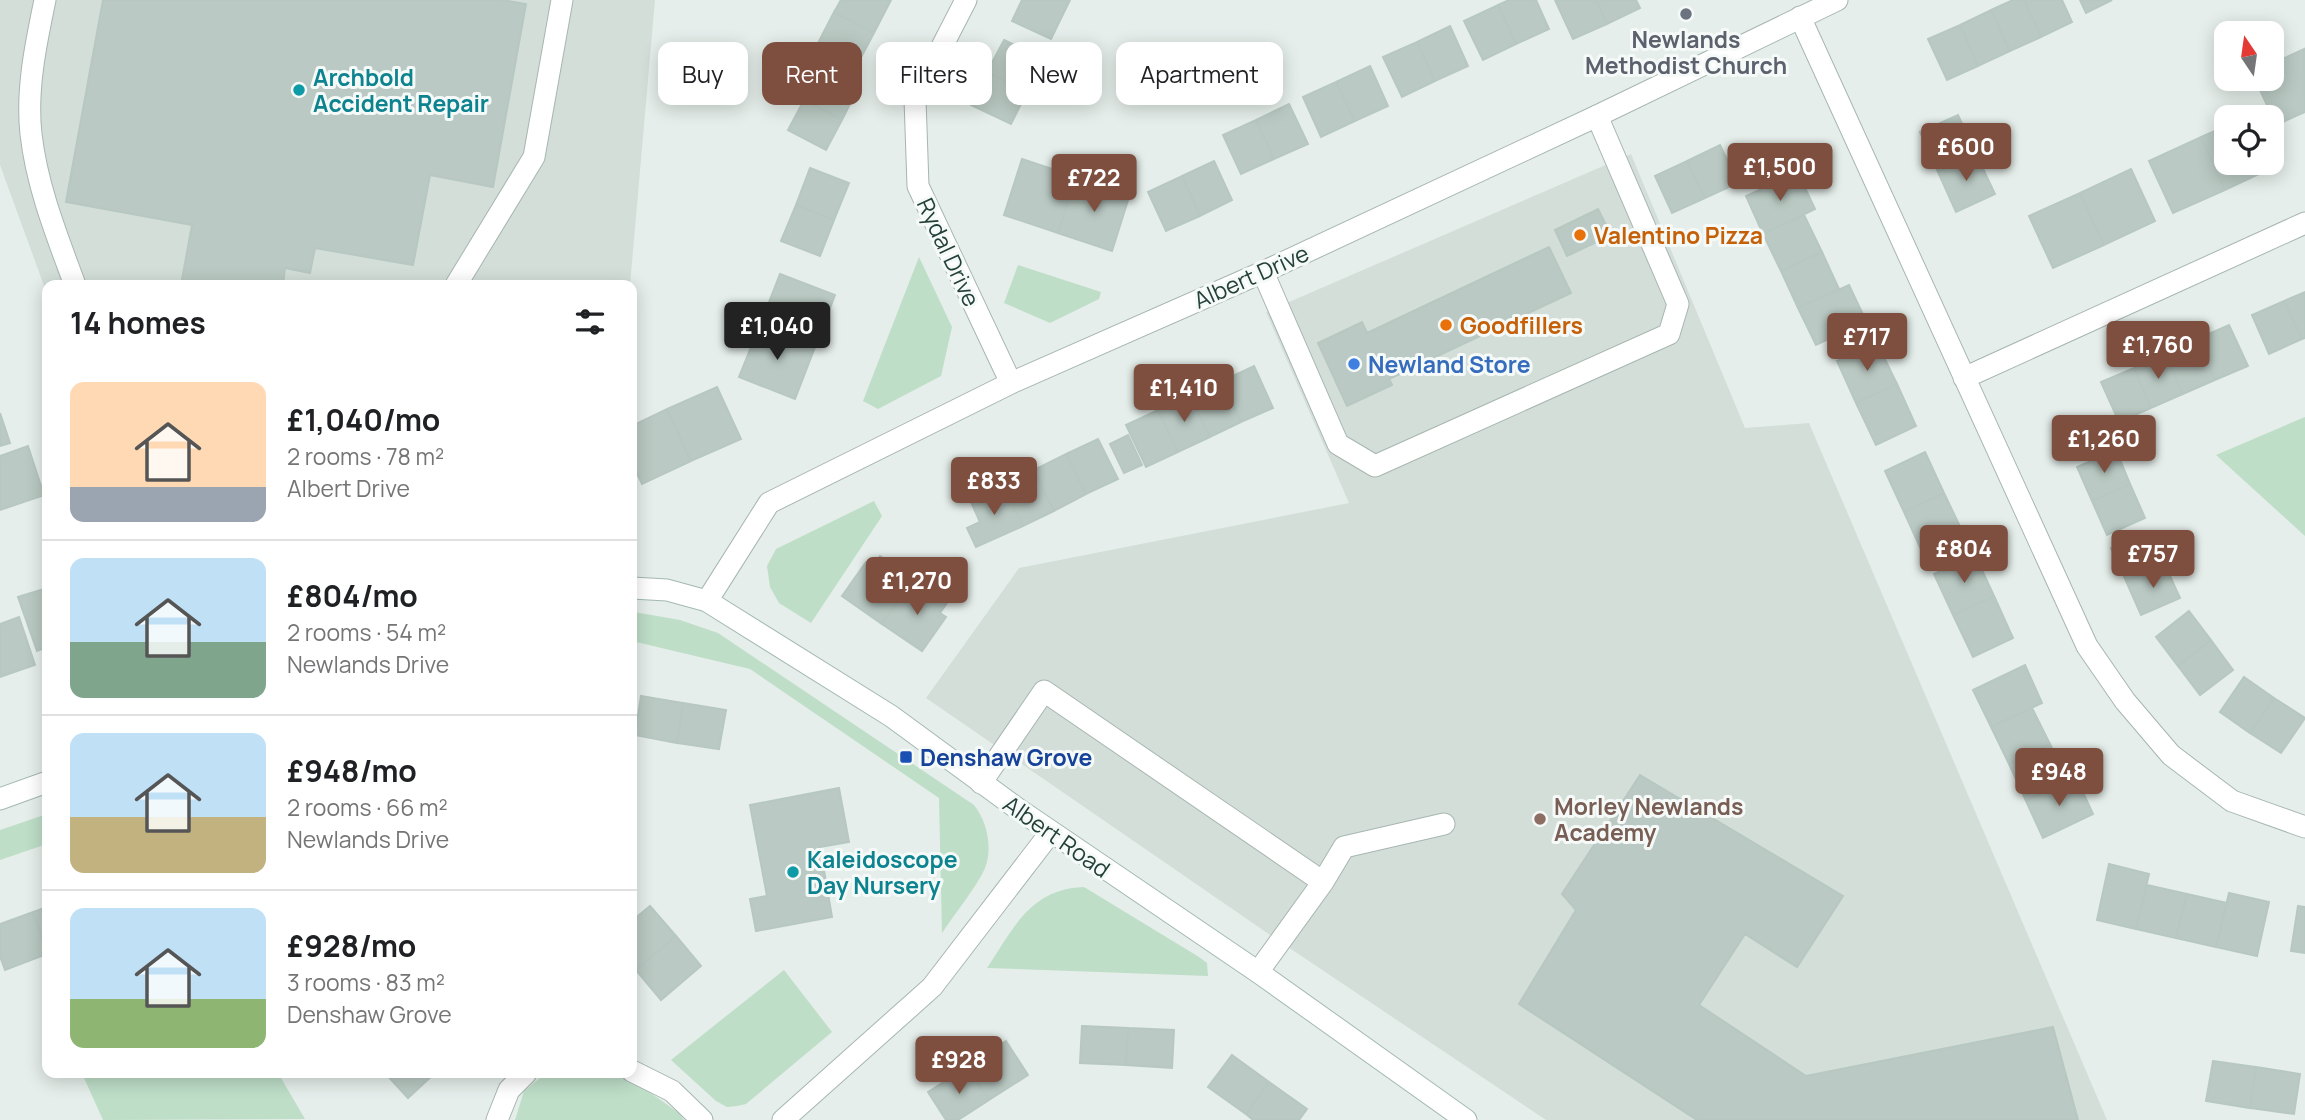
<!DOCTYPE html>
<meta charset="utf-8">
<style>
:root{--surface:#fff;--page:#f2f2f2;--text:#202124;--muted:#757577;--line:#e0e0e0;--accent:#7e4f3f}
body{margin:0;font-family:Manrope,sans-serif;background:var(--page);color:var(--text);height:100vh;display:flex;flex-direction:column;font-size:26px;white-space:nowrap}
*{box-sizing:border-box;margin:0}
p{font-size:23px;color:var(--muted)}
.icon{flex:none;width:38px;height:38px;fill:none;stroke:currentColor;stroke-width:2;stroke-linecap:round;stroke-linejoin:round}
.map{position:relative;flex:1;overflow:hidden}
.drawer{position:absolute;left:42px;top:280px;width:595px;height:798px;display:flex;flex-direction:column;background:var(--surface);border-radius:14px;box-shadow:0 4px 18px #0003}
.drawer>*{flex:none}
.top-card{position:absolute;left:658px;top:42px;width:665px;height:63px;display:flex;gap:14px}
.needle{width:46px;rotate:347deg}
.buttons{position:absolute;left:2214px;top:21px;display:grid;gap:14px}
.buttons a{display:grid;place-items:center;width:70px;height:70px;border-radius:14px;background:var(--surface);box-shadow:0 4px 18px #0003;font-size:35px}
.price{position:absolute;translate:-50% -60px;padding:0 16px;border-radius:7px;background:var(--accent);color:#fff;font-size:23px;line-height:46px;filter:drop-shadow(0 2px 4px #0008)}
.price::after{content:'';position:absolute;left:50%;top:42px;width:21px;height:16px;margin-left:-10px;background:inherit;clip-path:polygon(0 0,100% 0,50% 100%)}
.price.active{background:#222;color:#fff}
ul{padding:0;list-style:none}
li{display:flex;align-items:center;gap:21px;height:175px;padding:0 28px}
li+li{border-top:2px solid var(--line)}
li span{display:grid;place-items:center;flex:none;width:196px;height:140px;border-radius:14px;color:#555}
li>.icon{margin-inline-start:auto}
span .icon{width:84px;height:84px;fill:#fffc;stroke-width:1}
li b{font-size:30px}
h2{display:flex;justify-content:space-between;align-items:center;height:84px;padding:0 28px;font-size:30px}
.chip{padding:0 24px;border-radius:14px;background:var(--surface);box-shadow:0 4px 18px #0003;font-size:24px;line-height:63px}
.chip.active{background:var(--accent);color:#fff}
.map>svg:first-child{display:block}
</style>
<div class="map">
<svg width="2305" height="1120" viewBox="0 0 2305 1120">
<rect width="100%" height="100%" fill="#e5eeea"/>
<path fill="#d3ded9" d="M0,0H655L630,285H47V294L0,165Z
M1631,154L1745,428L1809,423L2107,1120H1546L1276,939L926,698L1019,568L1349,503L1266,312Z"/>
<path fill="#bedec8" d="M919,257L952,327L941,376L878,409L863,401Z
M1018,265L1101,292L1099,299L1050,323L1004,303Z
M2305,417V536L2216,455Z
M874,501L882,516L811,623L779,603L770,587L767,566L776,549Z
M634,612L680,620L718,633L974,805C987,821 993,848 985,868C978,885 953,916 942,933L939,798L750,669L632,641V613Z
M47,814V844L0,860V830Z
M1084,887L1199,957L1207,963L1208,976L987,968C1014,928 1030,889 1084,887Z
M784,970L832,1032L746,1104L737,1106L727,1107L716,1101L671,1060Z
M108,1073H278L305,1119L103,1120L84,1078Z
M546,1073H622L679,1113L684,1120H515L524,1091Z"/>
<path fill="#bac9c3" stroke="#b7c7c1" stroke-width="2" d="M103,0H502L526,4L493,187L430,175L413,265L315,248L310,273L285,268L283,285H181L192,225L66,202Z
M841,0H891L874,33L834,12Z
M1022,0H1070L1051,39L1012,21Z
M1509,0H1536L1549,29L1516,44L1498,5Z
M1555,0H1596L1607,24L1573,39Z
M1596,0H1636L1640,8L1607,24Z
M2013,0H2024L2041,37L2010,51L1991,10Z
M2024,0H2062L2072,22L2041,37Z
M2080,0H2112L2086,13Z
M1498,5L1516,44L1483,60L1464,21Z
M1991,10L2010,51L1978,66L1960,25Z
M834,12L874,33L857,65L817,45Z
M1960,25L1978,66L1947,80L1928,39Z
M1450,26L1468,66L1435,81L1417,42Z
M1004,40L1044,59L1027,92L987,72Z
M1417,42L1435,81L1402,97L1383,57Z
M2304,49L2305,112L2276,125L2255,79H2272V64Z
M1370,66L1388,106L1355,121L1336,82Z
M820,68L858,88L842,120L804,100Z
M987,72L1027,92L1011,124L971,105Z
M1336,82L1355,121L1321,137L1303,97Z
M804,100L842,120L826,150L788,130Z
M1289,104L1308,144L1274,159L1256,120Z
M1958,115L1976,154L1938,172L1920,132Z
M1256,120L1274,159L1241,174L1223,135Z
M2226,126V163H2272V157L2276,166L2225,190L2201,137Z
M2201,137L2225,190L2173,213L2149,161Z
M1720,145L1738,183L1705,198L1687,161Z
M1976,154L1995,194L1956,212L1938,172Z
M1022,159L1076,177L1058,233L1004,215Z
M1214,161L1232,200L1200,216L1182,176Z
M1687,161L1705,198L1672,213L1655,176Z
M810,168L849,183L834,220L796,205Z
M2131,169L2155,221L2104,245L2080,193Z
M1798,173L1815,209L1763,234L1746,196Z
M1182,176L1200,216L1166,231L1148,192Z
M1076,177L1130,194L1112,251L1058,233Z
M2080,193L2104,245L2053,268L2029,216Z
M796,205L834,220L820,256L781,241Z
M1598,209L1611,235L1567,256L1555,230Z
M1804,215L1822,252L1781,271L1763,234Z
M1549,247L1571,293L1389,379L1392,385L1347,406L1318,343L1362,322L1367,333Z
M1822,252L1839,289L1798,308L1781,271Z
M780,274L835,295L815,347L760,325Z
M1849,285L1866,321L1816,345L1798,308Z
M2305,292V338L2302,339L2284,301Z
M2284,301L2302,339L2269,354L2252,315Z
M760,325L815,347L795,399L739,377Z
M2229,325L2248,366L2215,380L2197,339Z
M2197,339L2215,380L2183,394L2165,354Z
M1877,343L1897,384L1856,403L1837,361Z
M2165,354L2183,394L2151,408L2134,368Z
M1254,366L1273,408L1241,422L1222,381Z
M2134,368L2151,408L2119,422L2101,382Z
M1222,381L1241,422L1210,437L1190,396Z
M1897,384L1916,426L1876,445L1856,403Z
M717,387L741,439L691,461L667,409Z
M1190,396L1210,437L1178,452L1158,410Z
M667,409L691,461L642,484L632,463V426Z
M1158,410L1178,452L1146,467L1126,425Z
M0,413L10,443L0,446Z
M1128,435L1142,465L1124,473L1110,444Z
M1098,439L1118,479L1086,494L1066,454Z
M28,446L44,495L0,510V456Z
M2116,450L2130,484L2092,501L2077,467Z
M1925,452L1944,493L1904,512L1885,471Z
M1066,454L1086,494L1054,511L1034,470Z
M1034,470L1054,511L1023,526L1003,485Z
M2130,484L2145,518L2107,535L2092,501Z
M1003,485L1023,526L976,547L967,528L980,522L971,502Z
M1944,493L1964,535L1923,554L1904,512Z
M2150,531L2165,565L2126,581L2111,548Z
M1975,555L1994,596L1953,615L1934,574Z
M880,556L903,571L895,582L906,590L882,624L842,596L866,562L872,566Z
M2165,565L2180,598L2141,615L2126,581Z
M930,587L949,600L940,613L946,617L922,651L882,624L906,590L921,600Z
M47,588V647L37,651L18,597Z
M1994,596L2013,638L1973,657L1953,615Z
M2189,611L2211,640L2178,666L2156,637Z
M19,617L35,665L0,677V624Z
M2211,640L2233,670L2200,695L2178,666Z
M2025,665L2042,703L1991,727L1973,690Z
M2244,677L2274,698L2250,733L2220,712Z
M641,696L683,703L677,743L635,735Z
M2274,698L2305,718L2281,753L2250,733Z
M683,703L726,710L719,749L677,743Z
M2032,708L2050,744L2009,764L1991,727Z
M2050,744L2067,781L2026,801L2009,764Z
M1640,775L1843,896L1797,967L1745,934L1699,1005L1806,1076L2053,1027L2078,1120H1697L1519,1004L1576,910L1562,894Z
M2076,777L2093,814L2043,838L2026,801Z
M839,788L849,842L820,847L832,917L756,931L750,899L767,896L750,805Z
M2109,864L2149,874L2136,929L2097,920Z
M2147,885L2187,894L2176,938L2136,929Z
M2229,893L2269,902L2257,956L2216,947Z
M2187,894L2227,903L2216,947L2176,938Z
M650,906L676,936L636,970L632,965V921Z
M2298,906L2305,907V953L2291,951Z
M47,907V950L33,912Z
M33,912L47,954L5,970L0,956V924Z
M676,936L701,966L661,1000L636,970Z
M1082,1026L1128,1028L1126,1065L1080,1063Z
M1128,1028L1174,1030L1172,1068L1126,1065Z
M1006,1041L1028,1075L989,1100L967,1067Z
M1232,1055L1269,1082L1246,1114L1208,1087Z
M2213,1061L2256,1067L2250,1108L2206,1101Z
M967,1067L989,1100L958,1120H946L928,1092Z
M2256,1067L2300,1074L2294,1114L2250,1108Z
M385,1073H435L408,1098Z
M1269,1082L1307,1109L1299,1120H1253L1246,1114Z"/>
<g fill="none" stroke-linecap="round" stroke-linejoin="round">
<g stroke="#a7b6b1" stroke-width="23">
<path id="lane" d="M45,0C36,43 26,90 31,134C37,187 57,236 75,285
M1263,272L1338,444L1375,466L1669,334L1678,304L1597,116
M456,285L534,157L562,0
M981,783L1044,691L1323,882L1258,972
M1323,882L1344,847L1444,824"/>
</g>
<g stroke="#a7b6b1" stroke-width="23">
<path id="street" d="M966,0L915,99L918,186L1011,383
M1800,17L2087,646L2125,701L2171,755L2232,801L2305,827
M1964,378L2305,223
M707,601L769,503L1011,383L1263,272L1597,116L1837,0
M632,1071L672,1091L702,1120
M497,1120L509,1090L526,1073
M783,1120L932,987L1051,832"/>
</g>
<g stroke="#a3b9b2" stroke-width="23">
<path id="secondary" d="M632,588L667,590L707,601L891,716L1018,809L1258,972L1466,1120
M0,799L47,782"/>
</g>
<use href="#lane" stroke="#fff" stroke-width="21"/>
<use href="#street" stroke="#fff" stroke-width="21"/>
<use href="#secondary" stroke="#fff" stroke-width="21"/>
</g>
<circle fill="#6b7280" stroke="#f5faf8" stroke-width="2.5" cx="1686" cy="14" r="7"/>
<g fill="#0f9aa8" stroke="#f5faf8" stroke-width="2.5">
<circle cx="299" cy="90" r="7"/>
<circle cx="793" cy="872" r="7"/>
</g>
<g fill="#e8710a" stroke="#f5faf8" stroke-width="2.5">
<circle cx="1580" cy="235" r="7"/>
<circle cx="1446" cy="325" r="7"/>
</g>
<circle fill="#3f7fe0" stroke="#f5faf8" stroke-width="2.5" cx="1354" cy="364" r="7"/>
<rect fill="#1a4fb4" stroke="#f5faf8" stroke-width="2.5" x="899" y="750" width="14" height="14" rx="3.5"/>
<circle fill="#8d6e63" stroke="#f5faf8" stroke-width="2.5" cx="1540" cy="819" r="7"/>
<g text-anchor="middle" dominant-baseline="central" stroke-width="6" stroke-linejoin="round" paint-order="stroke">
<g font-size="23" font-weight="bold" fill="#5b616d" stroke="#f5faf8">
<text x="1686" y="39">Newlands<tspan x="1686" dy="26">Methodist Church</tspan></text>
</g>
<g font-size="23" font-weight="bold" fill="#0d838f" stroke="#f5faf8" text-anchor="start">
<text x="313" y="77">Archbold<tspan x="313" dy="26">Accident Repair</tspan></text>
<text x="807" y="859">Kaleidoscope<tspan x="807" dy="26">Day Nursery</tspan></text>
</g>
<g font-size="23" font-weight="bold" fill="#c56008" stroke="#f5faf8" text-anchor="start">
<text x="1594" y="235">Valentino Pizza</text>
<text x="1460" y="325">Goodfillers</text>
</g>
<g font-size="23" fill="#244039" stroke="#f5faf8">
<text transform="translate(949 252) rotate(65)">Rydal Drive</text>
<text transform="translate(1251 276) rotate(-24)">Albert Drive</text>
<text transform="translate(1057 836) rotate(35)">Albert Road</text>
</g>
<g font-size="23" font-weight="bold" fill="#366cbe" stroke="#f5faf8" text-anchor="start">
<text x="1368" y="364">Newland Store</text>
</g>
<g font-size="23" font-weight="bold" fill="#164399" stroke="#f5faf8" text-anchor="start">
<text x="920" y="757">Denshaw Grove</text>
</g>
<g font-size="23" font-weight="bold" fill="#785e54" stroke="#f5faf8" text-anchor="start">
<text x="1554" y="806">Morley Newlands<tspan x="1554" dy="26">Academy</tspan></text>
</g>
</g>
</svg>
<div class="buttons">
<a><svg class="needle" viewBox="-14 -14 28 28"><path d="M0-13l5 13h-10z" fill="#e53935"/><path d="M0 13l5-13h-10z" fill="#757577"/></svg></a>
<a><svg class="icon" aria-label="locate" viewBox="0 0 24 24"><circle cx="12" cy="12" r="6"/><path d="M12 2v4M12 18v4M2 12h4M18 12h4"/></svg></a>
</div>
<b class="price" style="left:1966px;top:183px">£600</b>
<b class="price" style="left:1780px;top:203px">£1,500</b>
<b class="price" style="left:1094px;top:214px">£722</b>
<b class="price active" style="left:777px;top:362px">£1,040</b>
<b class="price" style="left:1867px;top:373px">£717</b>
<b class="price" style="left:2158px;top:381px">£1,760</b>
<b class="price" style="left:1184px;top:424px">£1,410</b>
<b class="price" style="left:2104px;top:475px">£1,260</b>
<b class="price" style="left:994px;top:517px">£833</b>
<b class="price" style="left:1964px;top:585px">£804</b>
<b class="price" style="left:2153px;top:590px">£757</b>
<b class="price" style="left:917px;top:617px">£1,270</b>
<b class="price" style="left:2059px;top:808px">£948</b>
<b class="price" style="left:959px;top:1096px">£928</b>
<div class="top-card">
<a class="chip">Buy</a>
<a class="chip active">Rent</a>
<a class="chip">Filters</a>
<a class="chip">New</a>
<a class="chip">Apartment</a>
</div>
<section class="drawer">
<h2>14 homes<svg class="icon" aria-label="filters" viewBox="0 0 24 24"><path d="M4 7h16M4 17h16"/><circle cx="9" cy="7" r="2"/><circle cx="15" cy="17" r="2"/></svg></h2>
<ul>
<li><span style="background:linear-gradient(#ffd9b3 75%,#9aa5b1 0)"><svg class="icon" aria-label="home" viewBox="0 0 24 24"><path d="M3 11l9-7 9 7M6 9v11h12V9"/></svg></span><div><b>£1,040/mo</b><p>2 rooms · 78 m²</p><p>Albert Drive</p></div></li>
<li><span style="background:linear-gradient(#bfe0f5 60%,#7fa58c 0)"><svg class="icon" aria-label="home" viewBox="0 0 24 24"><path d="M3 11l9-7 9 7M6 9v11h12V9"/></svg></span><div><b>£804/mo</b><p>2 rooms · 54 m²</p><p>Newlands Drive</p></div></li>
<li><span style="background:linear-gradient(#bfe0f5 60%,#c2b280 0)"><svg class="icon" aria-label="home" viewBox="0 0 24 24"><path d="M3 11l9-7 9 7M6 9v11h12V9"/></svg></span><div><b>£948/mo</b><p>2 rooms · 66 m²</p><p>Newlands Drive</p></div></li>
<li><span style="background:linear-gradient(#bfe0f5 65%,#8fb573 0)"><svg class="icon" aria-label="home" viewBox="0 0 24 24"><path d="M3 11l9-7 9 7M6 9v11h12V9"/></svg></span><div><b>£928/mo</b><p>3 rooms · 83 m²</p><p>Denshaw Grove</p></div></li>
</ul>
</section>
</div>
